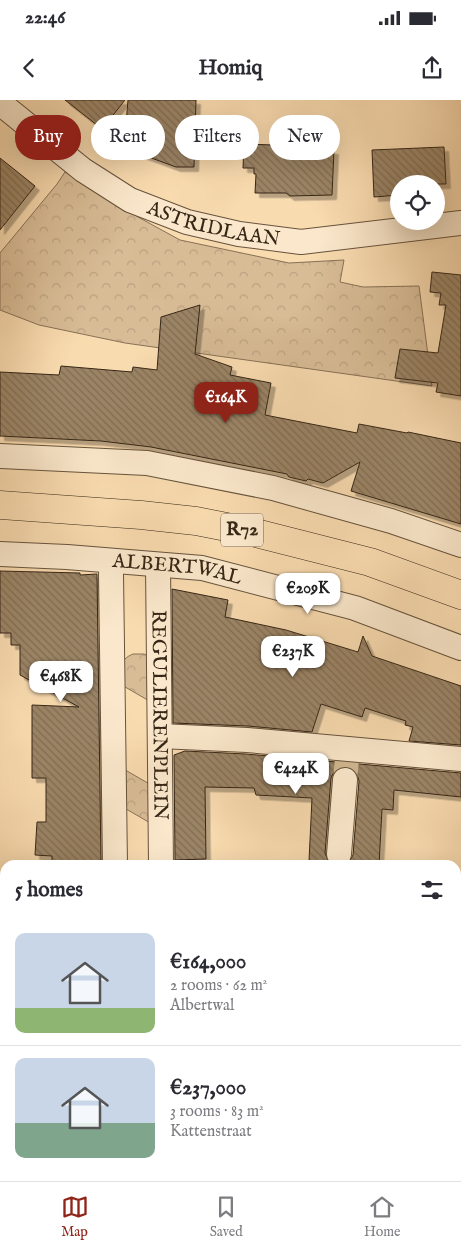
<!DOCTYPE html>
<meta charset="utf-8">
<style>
:root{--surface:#fff;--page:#f7f7f7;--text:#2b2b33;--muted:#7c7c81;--line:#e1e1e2;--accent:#8f2418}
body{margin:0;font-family:"IM FELL English",serif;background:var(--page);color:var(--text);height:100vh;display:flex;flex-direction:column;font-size:19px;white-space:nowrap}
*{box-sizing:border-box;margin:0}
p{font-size:16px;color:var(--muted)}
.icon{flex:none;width:28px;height:28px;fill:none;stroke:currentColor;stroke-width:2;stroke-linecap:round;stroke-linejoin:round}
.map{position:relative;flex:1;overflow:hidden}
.drawer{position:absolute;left:0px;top:760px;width:461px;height:321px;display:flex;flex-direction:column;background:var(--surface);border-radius:15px 15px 0 0;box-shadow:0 5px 20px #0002}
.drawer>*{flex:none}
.top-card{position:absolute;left:15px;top:15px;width:431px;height:45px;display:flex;gap:10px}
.controls{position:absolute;left:390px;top:75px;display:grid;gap:10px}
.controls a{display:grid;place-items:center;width:55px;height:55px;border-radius:50%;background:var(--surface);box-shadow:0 5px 20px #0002;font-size:25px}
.price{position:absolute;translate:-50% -42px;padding:0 11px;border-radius:10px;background:#fff;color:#222;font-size:16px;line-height:32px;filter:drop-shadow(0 1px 2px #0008)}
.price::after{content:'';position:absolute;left:50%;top:30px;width:15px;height:11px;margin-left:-8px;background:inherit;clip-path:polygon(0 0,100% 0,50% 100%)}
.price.current{background:var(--accent);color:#fff}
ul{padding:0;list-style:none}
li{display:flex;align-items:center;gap:15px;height:125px;padding:0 15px}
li+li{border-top:1px solid var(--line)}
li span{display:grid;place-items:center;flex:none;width:140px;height:100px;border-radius:10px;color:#555}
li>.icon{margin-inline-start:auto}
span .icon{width:60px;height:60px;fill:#fffc;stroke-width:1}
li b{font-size:21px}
h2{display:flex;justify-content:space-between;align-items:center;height:60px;padding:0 15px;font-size:21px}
.pill{padding:0 18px;border-radius:22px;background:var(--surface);box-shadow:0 5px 20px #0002;font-size:18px;line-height:45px}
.pill.current{background:var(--accent);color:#fff}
.status{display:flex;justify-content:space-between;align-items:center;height:35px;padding:0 25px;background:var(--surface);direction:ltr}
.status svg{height:14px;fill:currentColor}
header{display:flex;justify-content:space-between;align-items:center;height:65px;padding:0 15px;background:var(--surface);font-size:22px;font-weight:800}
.menu{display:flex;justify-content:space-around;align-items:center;height:70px;border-top:1px solid var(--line);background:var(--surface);font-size:14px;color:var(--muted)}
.menu a{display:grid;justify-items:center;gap:2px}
.menu .current{color:var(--accent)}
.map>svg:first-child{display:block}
</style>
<div class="status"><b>22:46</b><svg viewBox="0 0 49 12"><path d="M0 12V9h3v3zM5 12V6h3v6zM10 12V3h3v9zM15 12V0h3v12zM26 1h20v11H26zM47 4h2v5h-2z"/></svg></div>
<header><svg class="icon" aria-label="back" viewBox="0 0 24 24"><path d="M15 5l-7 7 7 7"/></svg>Homiq<svg class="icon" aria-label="share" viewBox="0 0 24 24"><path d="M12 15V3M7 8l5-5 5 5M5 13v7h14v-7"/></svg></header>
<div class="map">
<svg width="461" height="1081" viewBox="0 0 461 1081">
<defs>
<pattern id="forest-crowns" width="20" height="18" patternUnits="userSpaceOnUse" patternTransform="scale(1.25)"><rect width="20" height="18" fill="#d8bc96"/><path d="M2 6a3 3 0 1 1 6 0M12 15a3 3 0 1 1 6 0" fill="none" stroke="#baa181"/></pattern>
<pattern id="building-back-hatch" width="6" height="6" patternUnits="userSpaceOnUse" patternTransform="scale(1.25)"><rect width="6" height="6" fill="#9b8466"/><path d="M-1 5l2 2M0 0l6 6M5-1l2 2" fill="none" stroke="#7f6c53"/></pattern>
<filter id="shadow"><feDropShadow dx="4.5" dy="4.5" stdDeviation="0" flood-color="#0004"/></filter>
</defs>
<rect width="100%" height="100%" fill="#f9dbb0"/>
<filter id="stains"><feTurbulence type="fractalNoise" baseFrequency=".004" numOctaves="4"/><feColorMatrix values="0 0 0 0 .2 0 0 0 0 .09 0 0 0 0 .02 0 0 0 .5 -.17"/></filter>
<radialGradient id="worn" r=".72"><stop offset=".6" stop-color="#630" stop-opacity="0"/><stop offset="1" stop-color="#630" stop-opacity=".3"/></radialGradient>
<path fill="url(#forest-crowns)" stroke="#877156" d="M65,72L138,117L180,140L289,163L344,160L340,182L363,187L419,186L432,286L125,243L39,225L0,210V153L57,84Z
M133,554H144L149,556L151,602L120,584C121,570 118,560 133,554Z
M120,667L153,686L152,724L121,706Z"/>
<path fill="url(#building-back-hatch)" stroke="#362616" filter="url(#shadow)" d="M65,0H125L102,29Z
M128,0H196L194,67H176L124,48Z
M273,26H311V40H328V50H334L332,95L290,96L286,93H255L256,74H254V68H243L244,44L273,45Z
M444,47L446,84H399V95L374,97L372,50Z
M0,58L35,86L0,130Z
M432,172L461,175V296L436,292L438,283L395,278L400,249L438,253L446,205H439L441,193L430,192Z
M200,205L195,254L232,267L230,275L271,283L265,315L357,333L359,324L407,333L408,332L461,343V424L351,391L360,362L323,383L308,379L306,381L289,377L287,374L151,347L101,341L0,336V272L59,275L61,266L132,272L133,267L157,270L161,217Z
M0,471L80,473V475L97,474L101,765H52V756L35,755L37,722H46V678H32V605L79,607L20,575V545H11V533H0Z
M172,489L228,500L225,517L286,530L358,552L363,536L372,556L461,586V645L409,641L413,627L405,625L406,621L365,608L362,617L321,604L312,632L248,626L173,623Z
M185,651L246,654L461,673V697L394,690L393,710L382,709L379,765H361L348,764L353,755L359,681L357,674L352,668L346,666L339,668L334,672L331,678L325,753L329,763L309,761L312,698L256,695L254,688L205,687L206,759L175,760L174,655Z"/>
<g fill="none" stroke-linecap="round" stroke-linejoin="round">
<path stroke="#d2b791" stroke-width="24" stroke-dasharray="24 12" stroke-linecap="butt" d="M345,680L347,659"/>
<g stroke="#67533c" stroke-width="26">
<g id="minor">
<path id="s1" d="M0,3L83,70L130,100L187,122L239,134L301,142L461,123"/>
<path d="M0,356L147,363L273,388L391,421L461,445"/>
<path id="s2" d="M0,454L67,457L202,468L355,508L461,548"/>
<path d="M112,461L111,474L115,765"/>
<path id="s3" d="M158,465L161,765"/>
<path d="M160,636L247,640L461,659"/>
<path d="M339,754L345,680"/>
<path d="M0,890H5"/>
<path d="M456,894H461"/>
<path d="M215,1076L217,1081"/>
</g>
</g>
<g stroke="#362616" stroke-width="29">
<path id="major" d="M0,405L141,415L196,421L252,432L370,462L461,495"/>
</g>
<use href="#minor" stroke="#fbe8cc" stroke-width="24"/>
<use href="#major" stroke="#f9dbb0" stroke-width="28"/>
</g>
<g text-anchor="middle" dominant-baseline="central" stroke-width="4" stroke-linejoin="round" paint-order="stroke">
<rect fill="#fbe8cc" stroke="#71604d" stroke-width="1" x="221" y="413.5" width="42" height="33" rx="4"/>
<g font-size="19" font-weight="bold" fill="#362616">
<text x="242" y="430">R72</text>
</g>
<g font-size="20" fill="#362616" stroke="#fbe8cc">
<text stroke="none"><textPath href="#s1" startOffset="250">ASTRIDLAAN</textPath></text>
<text stroke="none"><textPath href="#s2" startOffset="178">ALBERTWAL</textPath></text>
<text stroke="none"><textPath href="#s3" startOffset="150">REGULIERENPLEIN</textPath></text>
</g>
</g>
<rect width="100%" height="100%" filter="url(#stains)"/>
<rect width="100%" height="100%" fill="url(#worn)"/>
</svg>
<div class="controls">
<a><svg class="icon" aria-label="locate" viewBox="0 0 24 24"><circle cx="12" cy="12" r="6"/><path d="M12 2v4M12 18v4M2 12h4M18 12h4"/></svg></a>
</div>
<b class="price current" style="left:226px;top:324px">€164K</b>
<b class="price" style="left:308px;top:515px">€209K</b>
<b class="price" style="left:293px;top:578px">€237K</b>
<b class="price" style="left:61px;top:603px">€468K</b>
<b class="price" style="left:296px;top:695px">€424K</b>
<div class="top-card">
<a class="pill current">Buy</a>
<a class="pill">Rent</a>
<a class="pill">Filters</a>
<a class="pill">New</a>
</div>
<section class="drawer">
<h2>5 homes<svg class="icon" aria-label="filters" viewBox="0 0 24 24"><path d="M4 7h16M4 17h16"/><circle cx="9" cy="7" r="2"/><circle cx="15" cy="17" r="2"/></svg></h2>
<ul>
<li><span style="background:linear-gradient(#c9d6e8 75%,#8fb573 0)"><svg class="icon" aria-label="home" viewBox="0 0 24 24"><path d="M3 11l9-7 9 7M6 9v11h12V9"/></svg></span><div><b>€164,000</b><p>2 rooms · 62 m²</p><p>Albertwal</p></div></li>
<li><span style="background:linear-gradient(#c9d6e8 65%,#7fa58c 0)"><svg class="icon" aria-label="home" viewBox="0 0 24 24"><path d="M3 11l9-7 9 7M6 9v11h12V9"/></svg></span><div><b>€237,000</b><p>3 rooms · 83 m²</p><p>Kattenstraat</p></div></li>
</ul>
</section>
</div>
<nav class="menu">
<a class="current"><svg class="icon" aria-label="map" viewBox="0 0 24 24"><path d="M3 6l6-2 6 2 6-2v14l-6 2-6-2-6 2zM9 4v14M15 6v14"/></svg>Map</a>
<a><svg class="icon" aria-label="saved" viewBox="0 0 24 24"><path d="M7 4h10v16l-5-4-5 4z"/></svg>Saved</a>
<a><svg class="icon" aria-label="home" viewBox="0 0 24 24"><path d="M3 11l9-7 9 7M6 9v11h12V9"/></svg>Home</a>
</nav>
